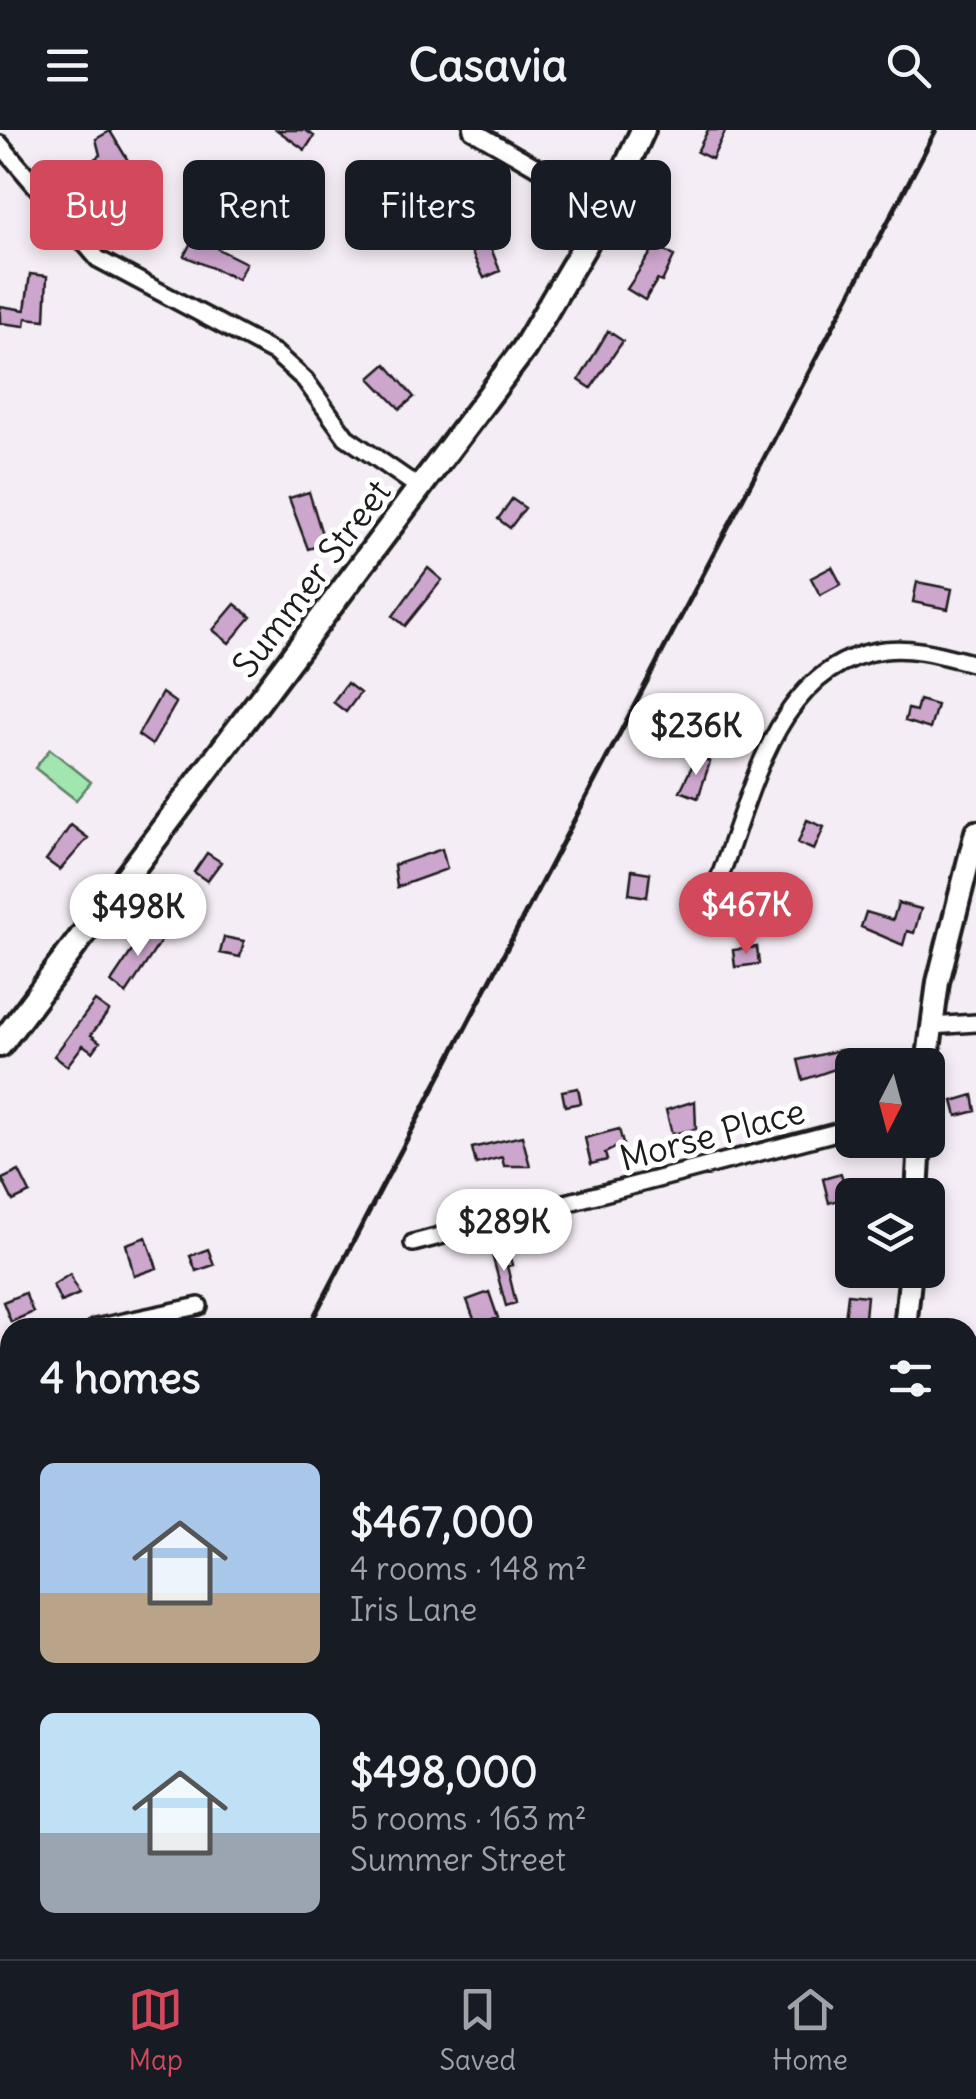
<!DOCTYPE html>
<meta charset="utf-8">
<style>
:root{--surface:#171b24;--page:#242831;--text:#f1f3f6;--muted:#9ea1a6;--line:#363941;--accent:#d1495b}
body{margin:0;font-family:Delius,sans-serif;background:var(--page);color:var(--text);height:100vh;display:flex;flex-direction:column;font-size:38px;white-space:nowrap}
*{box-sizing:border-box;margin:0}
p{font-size:32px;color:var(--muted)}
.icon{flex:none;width:55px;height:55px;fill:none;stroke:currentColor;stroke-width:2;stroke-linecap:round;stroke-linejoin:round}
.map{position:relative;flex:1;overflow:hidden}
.sheet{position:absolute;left:0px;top:1188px;width:978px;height:642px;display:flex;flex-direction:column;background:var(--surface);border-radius:30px 30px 0 0;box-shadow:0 5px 15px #0003}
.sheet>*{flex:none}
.hud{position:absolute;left:30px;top:30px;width:918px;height:90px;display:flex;gap:20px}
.needle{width:65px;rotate:186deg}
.buttons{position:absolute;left:835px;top:918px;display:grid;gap:20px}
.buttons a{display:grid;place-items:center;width:110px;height:110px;border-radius:15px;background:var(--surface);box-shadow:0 5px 15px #0003;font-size:50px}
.price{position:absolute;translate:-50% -85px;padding:0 22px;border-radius:35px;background:#fff;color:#222;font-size:32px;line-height:65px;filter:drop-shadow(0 2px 5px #0008)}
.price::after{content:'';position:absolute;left:50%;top:60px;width:30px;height:22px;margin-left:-15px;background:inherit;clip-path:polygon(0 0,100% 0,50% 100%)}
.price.current{background:var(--accent);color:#fff}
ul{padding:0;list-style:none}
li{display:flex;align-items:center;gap:30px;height:250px;padding:0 40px}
li span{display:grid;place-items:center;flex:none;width:280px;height:200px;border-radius:15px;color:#555}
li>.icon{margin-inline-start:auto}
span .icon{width:120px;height:120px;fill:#fffc;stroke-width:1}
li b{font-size:42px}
h2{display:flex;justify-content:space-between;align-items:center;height:120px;padding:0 40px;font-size:42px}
.tag{padding:0 35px;border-radius:15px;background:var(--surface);box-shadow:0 5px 15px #0003;font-size:35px;line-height:90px}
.tag.current{background:var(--accent);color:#fff}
header{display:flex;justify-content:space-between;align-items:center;height:130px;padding:0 40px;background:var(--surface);font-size:45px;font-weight:700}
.tabs{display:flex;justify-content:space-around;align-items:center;height:140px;border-top:2px solid var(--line);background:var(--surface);font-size:28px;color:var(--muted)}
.tabs a{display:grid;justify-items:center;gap:5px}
.tabs .current{color:var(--accent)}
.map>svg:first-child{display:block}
</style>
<header><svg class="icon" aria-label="menu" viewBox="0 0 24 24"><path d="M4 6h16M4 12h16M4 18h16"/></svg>Casavia<svg class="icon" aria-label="search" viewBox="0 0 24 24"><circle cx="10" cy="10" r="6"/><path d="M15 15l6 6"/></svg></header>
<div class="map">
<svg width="976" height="1829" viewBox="0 0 976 1829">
<rect width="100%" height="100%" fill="#f5edf5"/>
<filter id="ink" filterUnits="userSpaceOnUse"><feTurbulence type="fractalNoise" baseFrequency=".01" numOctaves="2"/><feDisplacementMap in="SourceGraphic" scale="20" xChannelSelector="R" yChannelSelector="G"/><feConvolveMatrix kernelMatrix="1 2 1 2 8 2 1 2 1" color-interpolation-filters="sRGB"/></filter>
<g filter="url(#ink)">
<path fill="#a1e5af" stroke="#5e8066" stroke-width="2.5" d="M50,619L91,652L76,670L35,638Z"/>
<path fill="#cda6cd" stroke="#1c1c1c" stroke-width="2.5" d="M277,0H305L314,6L305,20Z
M708,0H726L712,29L697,22Z
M110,1L138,47L124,55L106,35L85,47L80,39L100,25L96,9Z
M385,35L403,52L391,66L372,49Z
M485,103L500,141L484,148L466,111Z
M210,104L222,111L218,119L246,133L238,149L184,126L194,107L206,113Z
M656,115L674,126L662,152L657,150L645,170L627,159Z
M30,144L47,146L45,190L26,188L25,196L0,193V176L25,180Z
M608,201L623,211L591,258L579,250Z
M386,234L414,267L400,279L370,248Z
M309,362L325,414L308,419L289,368Z
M512,369L525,378L510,398L498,389Z
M832,437L841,454L820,465L811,448Z
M428,438L442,450L405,496L393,486Z
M917,452L952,459L948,479L913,472Z
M235,474L251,487L229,513L213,500Z
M347,553L360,563L346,582L333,572Z
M162,563L176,573L152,615L138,605Z
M919,570L937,575L930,599L905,591L908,579L916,581Z
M697,626L710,632L698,668L680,661Z
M807,690L824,697L814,720L798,713Z
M71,695L88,708L60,740L46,730Z
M442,719L447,739L397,757L394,735Z
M207,723L221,732L207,751L194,742Z
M632,740L650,743L647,767L629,764Z
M898,773L921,779L914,803L907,801L903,815L861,797L866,782L893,790Z
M150,794L165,805L126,864L111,852Z
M224,807L244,811L240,827L220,823Z
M757,817L759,834L735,837L733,820Z
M95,871L109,881L91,905L100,912L93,922L83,915L67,936L54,926Z
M840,920L844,936L803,950L798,930Z
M578,958L581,973L565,976L562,961Z
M973,965L976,981L957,986L953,971Z
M695,971L696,999L672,1004L666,980Z
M619,999L623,1014L605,1023L607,1030L591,1034L585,1008Z
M522,1006L530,1036H504L502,1027L476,1034L472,1018Z
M19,1041L30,1063L13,1071L2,1049Z
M841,1044L848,1067L829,1073L823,1049Z
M146,1107L157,1138L134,1146L126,1114Z
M507,1116L512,1135L507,1136L516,1173L506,1176L491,1121Z
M208,1119L214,1135L196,1141L190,1126Z
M70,1144L79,1164L61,1172L53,1155Z
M489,1162L498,1188L476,1195L467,1170Z
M25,1163L33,1182L11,1192L3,1172Z
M848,1164L867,1166L864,1198H844Z"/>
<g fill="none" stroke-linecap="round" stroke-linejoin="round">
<g stroke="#1c1c1c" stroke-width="22">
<path id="minor" d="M472,0L607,78
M0,14L98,129L275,223L305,250L346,307L421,359
M720,746C752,663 777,533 884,520C915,516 947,527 976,534
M931,896L976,893
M413,1113L852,998
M95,1198L199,1176
M0,1234L10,1229
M968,1243L976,1241"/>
</g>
<g stroke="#1c1c1c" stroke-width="28">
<path id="tertiary" d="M927,935L938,852L976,702
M917,1065L920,1010
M905,1198L911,1140
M675,1829L679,1820"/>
</g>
<g stroke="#1c1c1c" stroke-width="30">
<path id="secondary" d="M0,915L524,219L607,78L643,0"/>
</g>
<use href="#minor" stroke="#fff" stroke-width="15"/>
<use href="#tertiary" stroke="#fff" stroke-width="20"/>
<use href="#secondary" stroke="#fff" stroke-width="22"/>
<path stroke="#1c1c1c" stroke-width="5" d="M308,1198L936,0
M0,1784L10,1765"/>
</g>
</g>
<g text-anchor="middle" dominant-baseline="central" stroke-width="10" stroke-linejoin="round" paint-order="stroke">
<g font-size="35" fill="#1c1c1c" stroke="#fff">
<text transform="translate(311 448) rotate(-53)">Summer Street</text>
<text transform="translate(712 1004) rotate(-15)">Morse Place</text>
</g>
</g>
</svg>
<div class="buttons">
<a><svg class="needle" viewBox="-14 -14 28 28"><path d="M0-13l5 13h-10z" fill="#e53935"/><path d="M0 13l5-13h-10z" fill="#9ea1a6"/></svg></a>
<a><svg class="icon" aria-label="layers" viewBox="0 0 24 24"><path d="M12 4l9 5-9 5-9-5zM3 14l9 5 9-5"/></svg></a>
</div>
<b class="price" style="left:696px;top:648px">$236K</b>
<b class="price current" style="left:746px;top:827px">$467K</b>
<b class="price" style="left:138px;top:829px">$498K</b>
<b class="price" style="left:504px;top:1144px">$289K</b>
<div class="hud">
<a class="tag current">Buy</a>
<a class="tag">Rent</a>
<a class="tag">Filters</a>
<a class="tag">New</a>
</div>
<section class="sheet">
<h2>4 homes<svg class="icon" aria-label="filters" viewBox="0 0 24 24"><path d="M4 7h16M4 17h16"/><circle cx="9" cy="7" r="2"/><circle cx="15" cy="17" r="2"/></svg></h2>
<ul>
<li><span style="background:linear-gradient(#a9c7e8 65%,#b9a48a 0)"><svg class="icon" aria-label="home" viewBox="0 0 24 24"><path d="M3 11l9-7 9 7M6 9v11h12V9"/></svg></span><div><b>$467,000</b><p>4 rooms · 148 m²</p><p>Iris Lane</p></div></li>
<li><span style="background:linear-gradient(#bfe0f5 60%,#9aa5b1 0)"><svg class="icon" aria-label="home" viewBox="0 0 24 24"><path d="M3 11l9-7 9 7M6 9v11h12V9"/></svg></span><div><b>$498,000</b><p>5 rooms · 163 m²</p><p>Summer Street</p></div></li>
</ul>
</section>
</div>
<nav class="tabs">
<a class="current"><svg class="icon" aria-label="map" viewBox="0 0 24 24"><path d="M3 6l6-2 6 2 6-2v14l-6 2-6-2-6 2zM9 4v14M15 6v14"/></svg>Map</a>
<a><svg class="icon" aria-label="saved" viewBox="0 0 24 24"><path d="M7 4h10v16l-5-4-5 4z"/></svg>Saved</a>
<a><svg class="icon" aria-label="home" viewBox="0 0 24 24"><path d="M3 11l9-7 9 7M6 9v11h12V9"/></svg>Home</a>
</nav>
